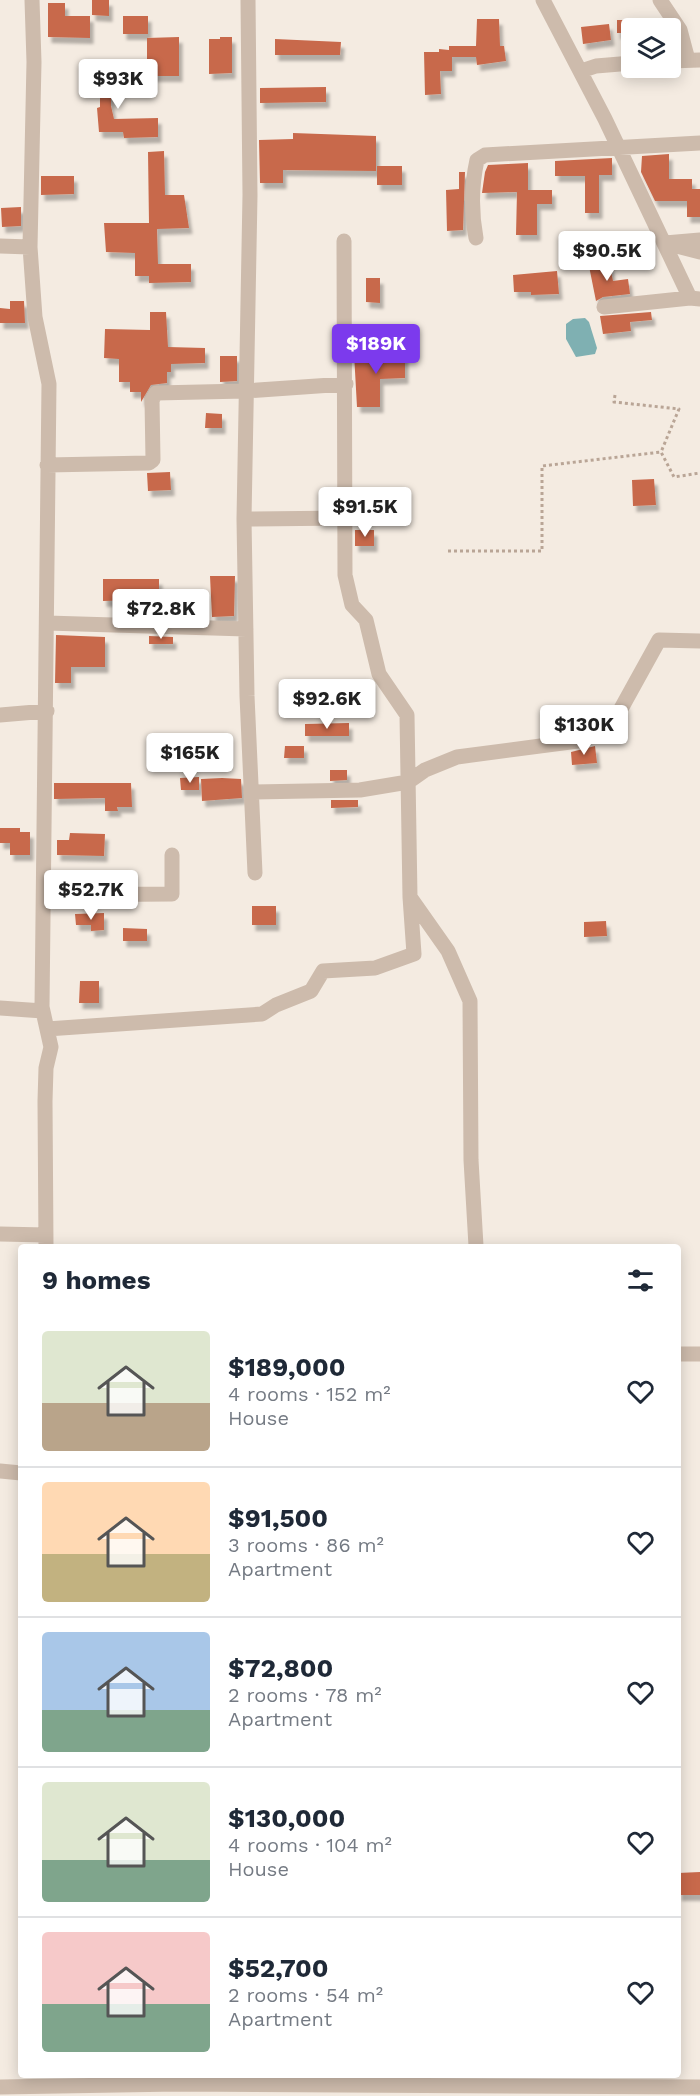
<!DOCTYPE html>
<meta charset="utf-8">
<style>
:root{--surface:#fff;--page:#f2f2f3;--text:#1f2937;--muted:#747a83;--line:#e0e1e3;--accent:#7c3aed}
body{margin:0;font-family:"Work Sans",sans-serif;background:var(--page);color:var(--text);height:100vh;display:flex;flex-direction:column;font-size:22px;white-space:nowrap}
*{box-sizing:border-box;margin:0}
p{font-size:20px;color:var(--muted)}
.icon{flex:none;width:33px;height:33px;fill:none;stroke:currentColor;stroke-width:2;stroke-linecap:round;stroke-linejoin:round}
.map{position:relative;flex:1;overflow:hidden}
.details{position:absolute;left:18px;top:1244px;width:663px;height:834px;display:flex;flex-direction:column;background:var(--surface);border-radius:6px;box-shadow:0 3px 15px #0003}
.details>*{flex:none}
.tools{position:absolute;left:621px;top:18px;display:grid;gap:12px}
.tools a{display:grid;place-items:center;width:60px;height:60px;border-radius:6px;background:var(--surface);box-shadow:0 3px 15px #0003;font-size:30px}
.price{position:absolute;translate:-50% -51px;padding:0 14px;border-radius:6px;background:#fff;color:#222;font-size:20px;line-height:39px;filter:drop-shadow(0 2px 3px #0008)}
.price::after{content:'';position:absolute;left:50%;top:36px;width:18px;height:14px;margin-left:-9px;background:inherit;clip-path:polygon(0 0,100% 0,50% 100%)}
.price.on{background:var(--accent);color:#fff}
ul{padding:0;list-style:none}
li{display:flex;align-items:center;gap:18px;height:150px;padding:0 24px}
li+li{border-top:2px solid var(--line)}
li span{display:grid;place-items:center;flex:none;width:168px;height:120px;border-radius:6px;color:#555}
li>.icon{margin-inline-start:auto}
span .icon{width:72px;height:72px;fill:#fffc;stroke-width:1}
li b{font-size:26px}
h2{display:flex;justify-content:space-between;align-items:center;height:72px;padding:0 24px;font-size:26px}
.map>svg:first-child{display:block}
</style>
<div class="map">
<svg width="700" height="2096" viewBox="0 0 700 2096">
<defs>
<filter id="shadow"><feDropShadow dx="3.5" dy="6" stdDeviation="1.5" flood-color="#0004"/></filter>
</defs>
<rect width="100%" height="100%" fill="#f4ebe1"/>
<path fill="#7fb0b2" d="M585,318L589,322L597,348L595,354L576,357L566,339V324L573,319Z"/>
<path fill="#c8694b" filter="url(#shadow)" d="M92,0H109V16L92,15Z
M48,3H65V16H90V38L48,37Z
M123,16H148V34H123Z
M477,19H499L500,46H504L506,61L477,65L476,57H452V71H440L441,94L425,95L424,52H439V49L449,50V46H476Z
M617,20H632V33H617Z
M609,24L611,40L583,44L581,27Z
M179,37V76H147V38Z
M220,37H232V73L209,74V39H220Z
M275,39L341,42L340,55H275Z
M90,64H111V106L114,119L158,118V137L124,138L123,132H99L97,108L100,107V82H90Z
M326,87V102L260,103V88Z
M293,133L376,136V171L283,170V183H260L259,140L293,139Z
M164,151L165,195H184L189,228L157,229L158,264H191V282L149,283V276H135V253L106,252L104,223H149L148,152Z
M669,154V179H692V189H700V217H687V201H655L641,172L642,156Z
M612,158V175H599V213H585V176H555V161Z
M528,163V190H552V204H537V235H516L517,192L482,193L485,172L488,165Z
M377,166H402V185H377Z
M459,172H465L463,230L447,231L446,190L459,189Z
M41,176H74V194L41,195Z
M21,207V226L2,227L1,208Z
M609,261L613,281L628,279L630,294L603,297L596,301L589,266Z
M557,271L559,294L531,295V292H514L513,275Z
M366,278H380V303L366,302Z
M10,301H24L25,323H0V308L10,309Z
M150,312H166L168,347L205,348V363L171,364V372H167V383L151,385L141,402V392H130V382H119V359L104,358L105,329L150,330Z
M651,312L652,320L630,322L631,331L603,334L600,316Z
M405,352V378L380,379V407H357L354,353Z
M220,356H237V381L220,382Z
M206,413L222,414V428H205Z
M170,472L171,490L148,491L147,473Z
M654,479L656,505L633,506L632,480Z
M355,530H374V546H355Z
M210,576H235L234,616L212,617Z
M103,579H159V617L141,616L140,600L103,601Z
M56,635L105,637V667H71V683H55Z
M149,636L173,637V644H149Z
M582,710L584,728L570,732L568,712Z
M349,723V736H305V724Z
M285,746H304V758H284Z
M595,746L597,763L572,765L571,752Z
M330,770H347V780L330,781Z
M199,777V790H181L180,778Z
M222,778L241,779L242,798L202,801L201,779Z
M54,783H131L132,807H117L118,811H105V798L54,799Z
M331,800H358V807L331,808Z
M0,828H20V832H30V855H10V843H0Z
M70,833L105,834L104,856L57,855V840H69Z
M252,906H276V925H252Z
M104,913V930L91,931V925H76L75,914Z
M606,921L607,936L584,937V922Z
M123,928L147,929V941H123Z
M80,981H99V1003H79Z
M700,1872V1895H678V1873Z"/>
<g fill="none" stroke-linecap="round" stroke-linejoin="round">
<path stroke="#b9a596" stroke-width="3" stroke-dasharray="3 3" stroke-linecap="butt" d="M615,395L614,402L679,409L661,452L674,477L700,473
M448,551H542V466L661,452"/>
<path stroke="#cdbbac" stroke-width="15" d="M32,0L34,62L30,247L35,317L49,384L42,1007L51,1047L46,1068L45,1101L46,1246
M248,0L250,195L244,519L247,696L255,873
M543,0L605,119L690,298L700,299
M660,0L680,30L688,60
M670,61L700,60
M581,71L596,66L632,63
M476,238C471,211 471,187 477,160L485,155L700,143
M700,240L665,243L700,252
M344,241L345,575L352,605L366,620L379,674L407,715L410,897L448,951L470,1001L471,1160L476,1246
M0,246L30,247
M604,307L690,298
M47,465L149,463L153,460L152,400L156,393L245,391L346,384
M244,519L346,518
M47,623L246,629
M0,715L47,711
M251,792L360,790L408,782L425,770L457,757L578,741L599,733L617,716L659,640L700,641
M45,895L172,894V855
M0,1008L43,1011
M47,1029L262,1014L276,1005L311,991L323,971L375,968L414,954L410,897
M0,1234L46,1235
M678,1354H700
M0,1471L21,1473
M0,2087L178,2084L700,2087"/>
</g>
</svg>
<div class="tools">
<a><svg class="icon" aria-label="layers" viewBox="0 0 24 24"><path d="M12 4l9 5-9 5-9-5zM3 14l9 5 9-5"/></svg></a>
</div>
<b class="price" style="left:118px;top:110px">$93K</b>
<b class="price" style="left:607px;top:282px">$90.5K</b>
<b class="price on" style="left:376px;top:375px">$189K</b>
<b class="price" style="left:365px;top:538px">$91.5K</b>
<b class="price" style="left:161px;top:640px">$72.8K</b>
<b class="price" style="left:327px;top:730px">$92.6K</b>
<b class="price" style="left:584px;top:756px">$130K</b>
<b class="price" style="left:190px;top:784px">$165K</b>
<b class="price" style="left:91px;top:921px">$52.7K</b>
<section class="details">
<h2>9 homes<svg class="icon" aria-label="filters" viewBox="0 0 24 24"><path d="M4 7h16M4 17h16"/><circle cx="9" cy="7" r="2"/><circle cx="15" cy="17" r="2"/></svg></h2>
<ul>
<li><span style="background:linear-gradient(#dfe7d0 60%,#b9a48a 0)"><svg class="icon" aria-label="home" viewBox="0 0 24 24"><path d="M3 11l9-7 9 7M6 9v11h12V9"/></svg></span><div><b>$189,000</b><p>4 rooms · 152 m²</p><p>House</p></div><svg class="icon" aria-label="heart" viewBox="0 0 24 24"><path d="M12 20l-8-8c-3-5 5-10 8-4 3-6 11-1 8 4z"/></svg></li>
<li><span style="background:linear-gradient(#ffd9b3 60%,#c2b280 0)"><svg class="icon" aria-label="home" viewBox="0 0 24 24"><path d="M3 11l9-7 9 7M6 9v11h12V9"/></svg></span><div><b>$91,500</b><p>3 rooms · 86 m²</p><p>Apartment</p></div><svg class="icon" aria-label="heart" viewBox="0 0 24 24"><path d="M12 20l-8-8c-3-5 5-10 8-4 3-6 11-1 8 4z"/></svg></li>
<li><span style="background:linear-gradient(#a9c7e8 65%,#7fa58c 0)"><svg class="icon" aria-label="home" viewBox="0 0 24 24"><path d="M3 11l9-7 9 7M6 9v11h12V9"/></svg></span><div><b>$72,800</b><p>2 rooms · 78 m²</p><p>Apartment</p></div><svg class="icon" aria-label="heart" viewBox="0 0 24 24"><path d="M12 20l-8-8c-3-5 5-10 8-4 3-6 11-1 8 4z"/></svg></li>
<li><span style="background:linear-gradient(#dfe7d0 65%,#7fa58c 0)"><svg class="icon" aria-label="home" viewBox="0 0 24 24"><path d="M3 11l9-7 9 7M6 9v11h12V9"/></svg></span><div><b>$130,000</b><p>4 rooms · 104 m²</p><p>House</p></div><svg class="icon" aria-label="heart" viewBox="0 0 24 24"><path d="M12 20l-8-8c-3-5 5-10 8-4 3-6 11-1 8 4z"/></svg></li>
<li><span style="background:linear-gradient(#f6c9c9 60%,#7fa58c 0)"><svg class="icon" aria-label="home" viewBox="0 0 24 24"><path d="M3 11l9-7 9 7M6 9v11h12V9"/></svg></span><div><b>$52,700</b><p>2 rooms · 54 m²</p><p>Apartment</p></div><svg class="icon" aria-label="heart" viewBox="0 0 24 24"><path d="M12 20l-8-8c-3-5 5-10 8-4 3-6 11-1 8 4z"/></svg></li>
</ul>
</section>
</div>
